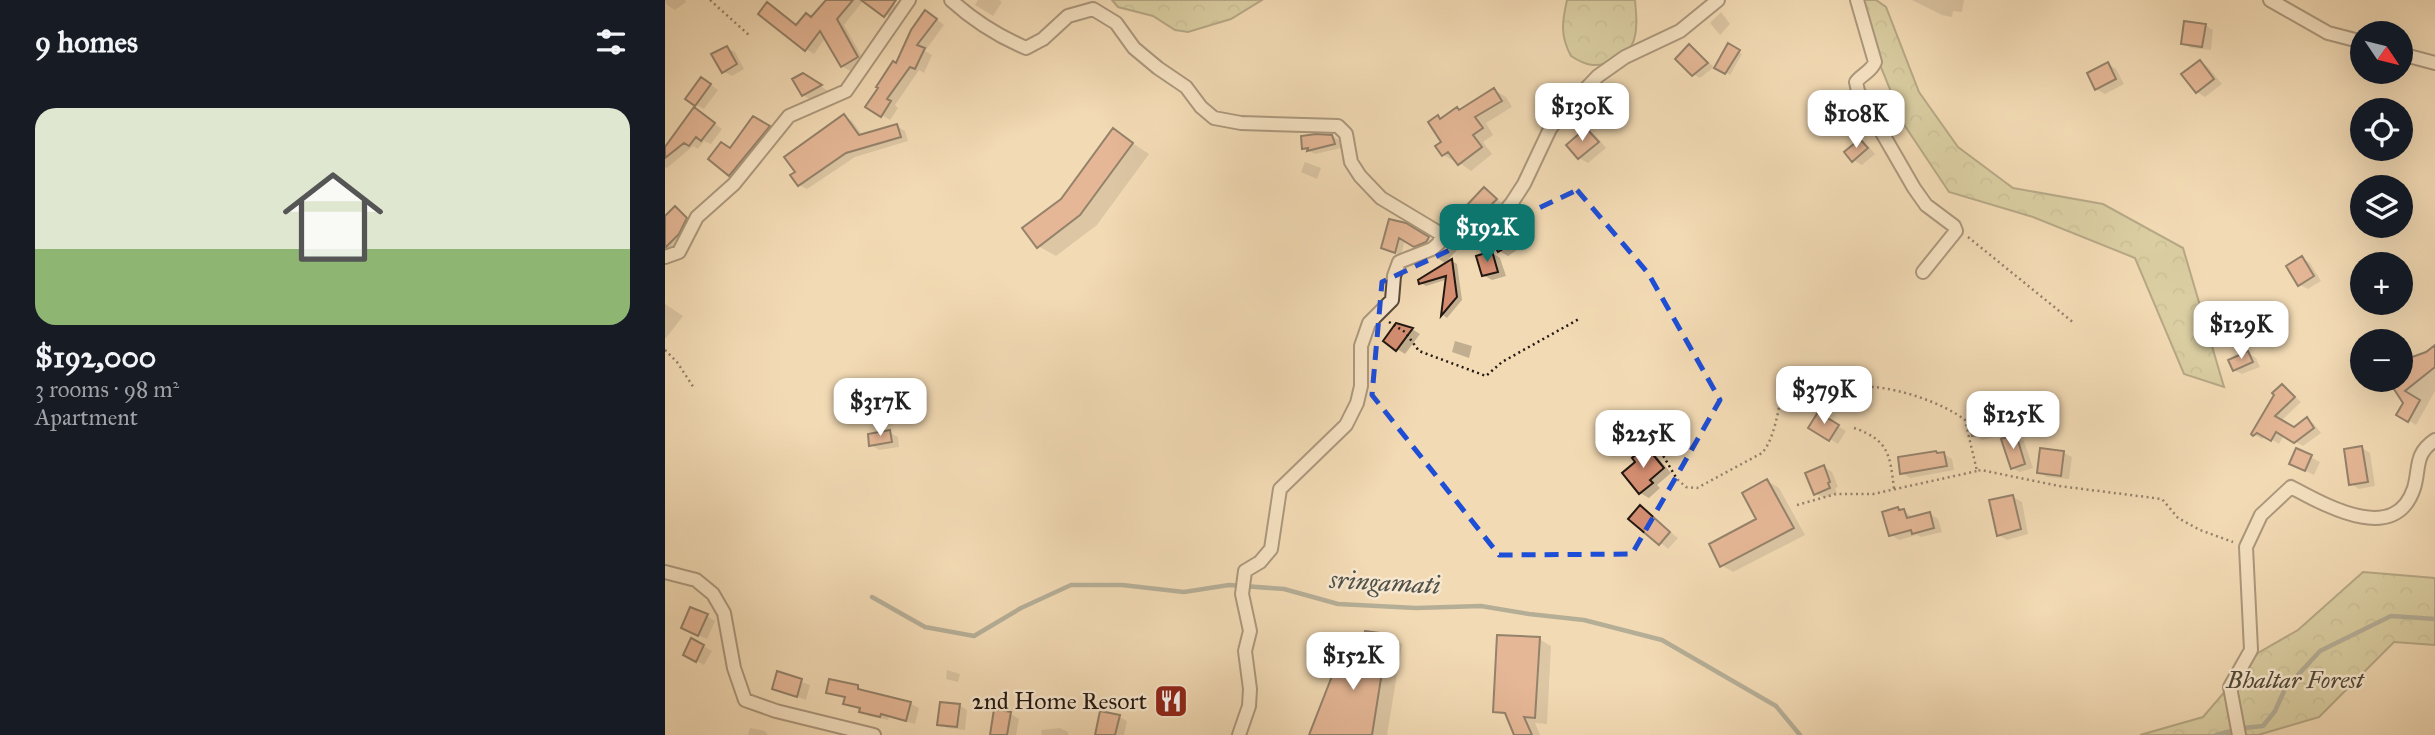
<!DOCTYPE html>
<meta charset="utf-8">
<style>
:root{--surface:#171b24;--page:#20242c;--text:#f1f3f6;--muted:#9ea1a6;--accent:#0f766e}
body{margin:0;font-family:"IM FELL Great Primer",serif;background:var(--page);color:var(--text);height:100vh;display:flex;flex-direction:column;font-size:26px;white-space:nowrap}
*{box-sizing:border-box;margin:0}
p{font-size:23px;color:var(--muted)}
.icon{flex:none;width:38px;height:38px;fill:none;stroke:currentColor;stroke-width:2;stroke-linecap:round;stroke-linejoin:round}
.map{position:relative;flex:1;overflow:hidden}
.panel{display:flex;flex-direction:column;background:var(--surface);width:665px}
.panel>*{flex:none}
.needle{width:46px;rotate:125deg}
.controls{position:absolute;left:1685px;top:21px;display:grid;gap:14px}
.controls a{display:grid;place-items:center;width:63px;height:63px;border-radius:50%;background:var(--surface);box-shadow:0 7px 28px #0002;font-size:35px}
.price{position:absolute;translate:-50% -60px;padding:0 16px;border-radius:14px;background:#fff;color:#222;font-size:23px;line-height:46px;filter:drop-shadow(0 2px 4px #0008)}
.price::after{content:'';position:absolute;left:50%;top:42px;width:21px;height:16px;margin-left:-10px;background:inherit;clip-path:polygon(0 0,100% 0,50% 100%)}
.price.on{background:var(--accent);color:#fff}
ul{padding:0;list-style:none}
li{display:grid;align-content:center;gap:14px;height:371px;padding:0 35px}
li span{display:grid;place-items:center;height:217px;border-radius:21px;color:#555}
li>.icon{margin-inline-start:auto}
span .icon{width:126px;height:126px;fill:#fffc;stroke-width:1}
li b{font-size:30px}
h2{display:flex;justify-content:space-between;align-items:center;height:84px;padding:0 35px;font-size:30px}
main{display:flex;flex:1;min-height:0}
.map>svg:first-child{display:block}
</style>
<main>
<section class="panel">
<h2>9 homes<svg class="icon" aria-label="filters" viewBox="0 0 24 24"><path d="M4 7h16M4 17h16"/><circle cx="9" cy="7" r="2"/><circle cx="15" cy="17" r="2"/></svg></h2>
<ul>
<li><span style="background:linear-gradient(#dfe7d0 65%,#8fb573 0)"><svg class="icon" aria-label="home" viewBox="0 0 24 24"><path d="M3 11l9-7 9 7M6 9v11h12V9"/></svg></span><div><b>$192,000</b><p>3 rooms · 98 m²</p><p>Apartment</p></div></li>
</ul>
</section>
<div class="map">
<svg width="1770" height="735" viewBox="0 0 1770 735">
<defs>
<pattern id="forest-crowns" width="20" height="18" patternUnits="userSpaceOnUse" patternTransform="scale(1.75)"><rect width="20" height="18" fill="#bcbf8c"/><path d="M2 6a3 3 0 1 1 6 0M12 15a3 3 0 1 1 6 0" fill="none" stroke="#a1a378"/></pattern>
</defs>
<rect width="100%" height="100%" fill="#f2dab4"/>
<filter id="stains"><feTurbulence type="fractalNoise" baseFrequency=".00286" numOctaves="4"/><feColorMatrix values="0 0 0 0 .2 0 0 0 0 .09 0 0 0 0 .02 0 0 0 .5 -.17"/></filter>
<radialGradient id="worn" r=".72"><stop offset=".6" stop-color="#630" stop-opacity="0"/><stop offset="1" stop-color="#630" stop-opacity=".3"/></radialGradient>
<path fill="url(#forest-crowns)" stroke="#706c4f" stroke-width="2" d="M447,0H597L566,19L523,32L510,30L488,16L453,7Z
M902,0H970C971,13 973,27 969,40C964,56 942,66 927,65C919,64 912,60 906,56C895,36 897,22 902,0Z
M1199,0H1211L1221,7L1254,92L1293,147L1348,188L1438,204L1518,248L1559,387L1519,374L1470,258L1368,217L1284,192L1240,126L1206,43Z
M1698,572L1770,578V645L1729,642L1654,717L1593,735H1475L1538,717L1593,653L1633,630Z"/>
<path fill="#0003" d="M0,0H20L21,2L10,10L2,5Z
M168,0H199L179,25L200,62L185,71L177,66L161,37L149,54L141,49Z
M204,0H223L236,9L228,20Z
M313,0H334L337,2L328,16L310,5Z
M1247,0H1299L1297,12L1288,11L1287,17L1277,15Z
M1056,12L1065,24L1055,35L1045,23Z
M269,17L279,25L260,51L267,55L259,73L254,70L230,105L233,108L225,120L203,106Z
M1540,25L1548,30L1546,50L1526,48L1518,43Z
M1024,46L1049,67L1035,78L1028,74Z
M1064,46L1077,54L1065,75L1051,67Z
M62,48L70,52L79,69L67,76L58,71Z
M1535,62L1543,67L1557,84L1540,97L1532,92Z
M1443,64L1451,69L1459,84L1440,94L1431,89Z
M147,80L163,91L146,100L138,95Z
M45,84L53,90L39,109L31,105Z
M829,90L841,97L847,107L821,123L828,135L818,142L827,154L806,171L791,160L789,161L778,155L779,142L773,117L777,120L796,111Z
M38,115L57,129L46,144L39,141L33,149L28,146L2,168L0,167V150Z
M179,116L187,121L198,136L232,126L240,131L243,141L190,157L142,189L134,185Z
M89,118L112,132L73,179L65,174L66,150Z
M448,130L484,154L432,225L391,256L373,246Z
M921,130L930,135L941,148L923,163L914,158L903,145Z
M667,136L674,140L676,148L650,154L639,148Z
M1195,141L1203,146L1210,154L1197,165L1188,160Z
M640,162L656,168L652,179L636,172Z
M820,189L839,205L824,221L804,205Z
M11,209L29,224L10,251L0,253V219Z
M740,225L769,242L756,249L740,240L736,255L725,251Z
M839,231L847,235L855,248L843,256L834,251Z
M790,245L794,248L780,263L772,258L784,246Z
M827,253L835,258L841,276L827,280L818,275Z
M1637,258L1645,263L1656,281L1643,289L1635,285Z
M787,261L792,264L797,300L782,318L778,315L783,279L761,286L756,283Z
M0,304L18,316L1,338L0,337Z
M747,329L755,334L740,354L732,349Z
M790,341L807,346L804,358L787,352Z
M1770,347V391L1751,425L1734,414L1740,403L1725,380H1736V362L1762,354Z
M1583,353L1591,358L1595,367L1577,374L1569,370Z
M1617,386L1636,402L1616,421L1629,429L1642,419L1649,424L1656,433L1638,446L1619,435L1614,444L1601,436L1597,439L1588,434Z
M1153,414L1181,431L1173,444L1145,427Z
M1324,422L1333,427L1335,436L1317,440L1309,435Z
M224,432L233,437L234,447L214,450L206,445Z
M1351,436L1359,441L1368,468L1355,472L1347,468Z
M981,448L989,453L1006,473L992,485L995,488L984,498L975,493L973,463Z
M1697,448L1705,453L1710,486L1694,489L1686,484Z
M1632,450L1655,462L1649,475L1635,468Z
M1399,453L1407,457L1404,479L1382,477L1374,472Z
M1279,454L1287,459L1289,470L1245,478L1237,473Z
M1159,467L1167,472L1173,487L1170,488L1172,493L1159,498L1150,493Z
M1102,481L1114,488L1140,535L1068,572L1056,565L1094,520Z
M1348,497L1357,502L1363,534L1342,540L1333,535Z
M975,508L1013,538L1003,549L966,518Z
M1239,511L1249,518L1265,514L1273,519L1277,532L1256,537L1252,535L1234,540L1226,535L1237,512Z
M42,616L50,621L42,639L26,632Z
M722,636L737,644L722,735H650L696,662Z
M874,639L886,646L882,724L870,723L875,735H851Z
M27,640L47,651L39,665L20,654Z
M282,670L295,674L293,682L281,679Z
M113,673L145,685L141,700L109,688Z
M193,687L201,692L246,704L254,708L250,724L224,717L223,720L204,716L196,710L180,703L181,699L163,692Z
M294,705L302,710L300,730L282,728L274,724Z
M346,714L354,719L351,735H326Z
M454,717L462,721L459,735H432Z
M85,728L100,731L103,735H83Z
M395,728L403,732V735H377L376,730Z"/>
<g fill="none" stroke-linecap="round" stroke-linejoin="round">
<path stroke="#6c7973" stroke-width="4.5" d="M207,597L260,627L309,636L356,608L406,585H457L519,592L564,585L619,589L673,604L751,608L816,606L864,614L919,620L997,640L1111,706L1135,735
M1551,735L1578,728L1598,726L1610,711L1620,689L1655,651L1726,616L1770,619"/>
</g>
<path fill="#d48d71" stroke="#231812" stroke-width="2" d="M161,0H188L172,19L193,57L176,67L155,31L140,51L93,14L102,2L131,25L141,13L146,17Z
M196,0H231L219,17Z
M260,10L272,19L252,45L260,48L250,69L245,67L222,99L226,101L216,117L200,107L213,88L211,87L228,61L231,63L246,30Z
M1519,21L1541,24L1537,47L1516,44Z
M1063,43L1075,50L1060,74L1049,68Z
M1024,44L1043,63L1027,76L1010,59Z
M62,46L72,64L57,73L46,54Z
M1535,60L1549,79L1531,93L1516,74Z
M1443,62L1451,79L1430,90L1422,73Z
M138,73L157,85L137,96L127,79Z
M36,77L46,84L30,106L20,99Z
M829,88L837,101L810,117L818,128L808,135L817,147L793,165L783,152L777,156L770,146L776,142L763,122L773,115L775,119L792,107L794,110Z
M29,107L50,123L36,141L31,137L24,146L19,143L0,158V147Z
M179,114L194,135L232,124L236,137L181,153L133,186L125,175L130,172L119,157Z
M88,116L105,126L64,176L43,159L56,142L65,148Z
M448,128L468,143L415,215L372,248L357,228L396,199Z
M921,128L934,142L913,159L901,145Z
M651,134L667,135L670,144L642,151L643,148L637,149L636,136Z
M1195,139L1203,148L1187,162L1179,152Z
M819,187L832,199L814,217L802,205Z
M10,206L22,218L14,234L0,248V216Z
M724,219L741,223L764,237L761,242L749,247L734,238L730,253L716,248Z
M839,229L848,243L833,252L824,237Z
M827,251L833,272L817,276L811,256Z
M1637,256L1649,276L1633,286L1621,266Z
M787,259L792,297L776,316L781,276L754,284L753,280Z
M731,323L748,328L731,351L718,341Z
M1770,345V367L1740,391L1755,400L1743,422L1731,415L1738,403L1723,380H1736V361L1761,352Z
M1583,351L1588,362L1568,371L1563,360Z
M1617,384L1630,397L1610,416L1629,427L1642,417L1649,428L1629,443L1611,432L1606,441L1592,433L1588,436L1586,434L1609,395L1607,393Z
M1153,412L1174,425L1164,441L1143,428Z
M1325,420L1327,432L1307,436L1305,424Z
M225,430L227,442L204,446L203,434Z
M1351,434L1360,464L1346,469L1336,439Z
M981,446L999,468L985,480L988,483L974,494L957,473L970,462L967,458Z
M1697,446L1703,482L1684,485L1679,449Z
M1375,448L1399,451L1396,476L1372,473Z
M1631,448L1647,455L1640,471L1624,464Z
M1271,451L1272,453L1279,452L1282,466L1235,474L1233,457Z
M1159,465L1165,482L1163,483L1165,488L1149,495L1140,473Z
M1102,479L1129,528L1055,567L1044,544L1091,519L1077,493Z
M1348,495L1356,529L1332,536L1324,500Z
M975,505L1005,532L994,545L963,519Z
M1233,507L1234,510L1239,509L1242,518L1265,512L1269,528L1247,534L1246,530L1224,536L1217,512Z
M25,607L43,614L33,636L16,628Z
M700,631L723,634L707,735H644L676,653L695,660Z
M832,635L875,637L870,718L859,717L867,735H849L840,713L828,712Z
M26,638L39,645L31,662L18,655Z
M112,671L137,679L132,697L107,689Z
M164,679L193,685V689L246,702L241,721L216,714L215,717L194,712L195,708L178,704L180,697L161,693Z
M275,702L295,704L292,727L272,725Z
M329,709L346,712L342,735H325Z
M435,711L455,715L450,735H430Z"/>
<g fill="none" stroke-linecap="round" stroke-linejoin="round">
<g stroke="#57483a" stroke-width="16">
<path id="street" d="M286,0C309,21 333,36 361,48L378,39L403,16L428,9L451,23L469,48L493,68L521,87L536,107L549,118L576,123L673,126L681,134L686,162L695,176L716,198L776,234L810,231L829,224L846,204L859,184L885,129L894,117L933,76L960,57L1015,31L1053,0
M1192,0L1210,62C1206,72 1197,74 1191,82L1193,91L1249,188L1261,205L1289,226L1291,231L1258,272
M1605,0L1663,33L1698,42
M1736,54L1770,63
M0,257L14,252L32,217L69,184L124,116L181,91L244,0
M0,572L31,580L48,594L59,613L69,668L80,700L111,711L209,735
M574,735L584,706L585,689L580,651L585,631L577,594L580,571L595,562L606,549L615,489L681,425L692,403L696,386V346L704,323L727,300L729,276L734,262L767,249L774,243L776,234
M1574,735L1565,687L1586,650L1581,547L1596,515L1626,487C1660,505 1730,546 1749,488C1755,468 1749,454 1770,440"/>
</g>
<path stroke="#231812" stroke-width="2.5" stroke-dasharray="2 3.5" stroke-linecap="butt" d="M45,0L85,36
M1303,237L1409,323
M724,322L740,332L754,351L821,376L837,362L914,319
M0,350L12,362L29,388
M1189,428C1224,440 1225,455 1229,489
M970,432L978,428L984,432L1012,479L1021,487L1032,488L1097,453C1112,436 1115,397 1120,375C1138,361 1158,384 1175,387C1186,389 1197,386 1208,387C1236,389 1278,403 1300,420L1312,471L1316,470L1394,486L1497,499L1513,518L1535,530L1568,542
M1132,505L1171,494H1208L1312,471"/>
<use href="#street" stroke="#f7e7ce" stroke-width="12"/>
</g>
<path d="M0 0H1770V735H0ZM912,190L983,273L1055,400L967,554L834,555L707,395L717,282Z" fill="#f2dab4" fill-opacity=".55" fill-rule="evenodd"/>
<path fill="none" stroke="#1d4ed8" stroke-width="5" stroke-dasharray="14 9" stroke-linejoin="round" d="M912,190L983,273L1055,400L967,554L834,555L707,395L717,282Z"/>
<defs>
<g id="restaurant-square" transform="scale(1.75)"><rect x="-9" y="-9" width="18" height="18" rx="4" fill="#8f2418" stroke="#f7e7ce"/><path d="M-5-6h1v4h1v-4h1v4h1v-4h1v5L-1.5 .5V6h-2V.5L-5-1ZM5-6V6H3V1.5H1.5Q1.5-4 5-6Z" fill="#fff"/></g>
</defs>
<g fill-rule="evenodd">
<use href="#restaurant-square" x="506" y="701"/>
</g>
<g text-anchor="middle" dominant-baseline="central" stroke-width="5" stroke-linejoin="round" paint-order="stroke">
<g font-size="24" font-style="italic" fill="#514a37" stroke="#f7e7ce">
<text x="1630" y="680">Bhaltar Forest</text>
</g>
<g font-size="24" fill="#231812" stroke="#f7e7ce" text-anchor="end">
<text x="482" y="701">2nd Home Resort</text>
</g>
<g font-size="26" font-style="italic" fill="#4d514a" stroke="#f7e7ce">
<text transform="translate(720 582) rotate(3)">sringamati</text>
</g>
</g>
<rect width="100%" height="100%" filter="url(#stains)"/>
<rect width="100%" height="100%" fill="url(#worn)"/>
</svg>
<div class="controls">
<a><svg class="needle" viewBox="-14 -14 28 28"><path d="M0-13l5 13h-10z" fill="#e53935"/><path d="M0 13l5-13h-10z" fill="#9ea1a6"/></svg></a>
<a><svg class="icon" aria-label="locate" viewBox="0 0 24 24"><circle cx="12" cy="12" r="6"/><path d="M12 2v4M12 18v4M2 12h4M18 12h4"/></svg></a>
<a><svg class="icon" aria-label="layers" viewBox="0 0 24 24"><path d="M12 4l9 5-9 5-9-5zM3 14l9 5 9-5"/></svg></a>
<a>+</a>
<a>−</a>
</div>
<b class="price" style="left:917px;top:143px">$130K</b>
<b class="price" style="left:1191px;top:150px">$108K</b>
<b class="price on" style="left:822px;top:264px">$192K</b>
<b class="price" style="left:1576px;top:361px">$129K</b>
<b class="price" style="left:1159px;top:426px">$379K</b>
<b class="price" style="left:215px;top:438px">$317K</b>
<b class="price" style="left:1348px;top:451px">$125K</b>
<b class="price" style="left:978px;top:470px">$225K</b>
<b class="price" style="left:688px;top:692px">$152K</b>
</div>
</main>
